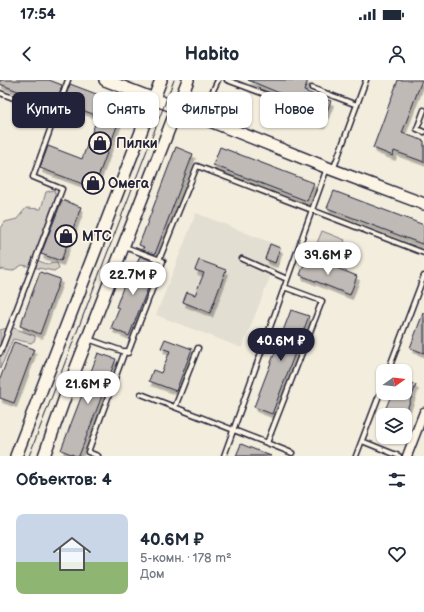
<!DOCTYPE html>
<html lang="ru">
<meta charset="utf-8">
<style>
:root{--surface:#fff;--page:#f6f6f7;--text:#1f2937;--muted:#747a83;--accent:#22223b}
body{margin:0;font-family:"Balsamiq Sans",sans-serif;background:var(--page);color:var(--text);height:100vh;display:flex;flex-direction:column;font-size:15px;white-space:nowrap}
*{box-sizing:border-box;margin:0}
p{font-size:13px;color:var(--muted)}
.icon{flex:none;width:22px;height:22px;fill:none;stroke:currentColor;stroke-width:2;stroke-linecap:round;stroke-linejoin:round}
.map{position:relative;height:376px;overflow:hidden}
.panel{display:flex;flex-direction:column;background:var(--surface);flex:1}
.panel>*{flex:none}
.banner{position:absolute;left:12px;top:12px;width:400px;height:36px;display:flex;gap:8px}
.needle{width:26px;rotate:76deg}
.buttons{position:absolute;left:376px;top:284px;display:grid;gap:8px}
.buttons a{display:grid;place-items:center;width:36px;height:36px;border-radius:8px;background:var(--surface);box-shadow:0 1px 3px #0004;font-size:20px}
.price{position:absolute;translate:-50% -34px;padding:0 9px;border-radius:14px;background:#fff;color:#222;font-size:13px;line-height:26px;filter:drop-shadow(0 1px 2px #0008)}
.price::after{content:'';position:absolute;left:50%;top:24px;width:12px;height:9px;margin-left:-6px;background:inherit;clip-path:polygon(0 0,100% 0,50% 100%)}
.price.selected{background:var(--accent);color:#fff}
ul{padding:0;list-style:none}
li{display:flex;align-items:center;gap:12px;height:100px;padding:0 16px}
li span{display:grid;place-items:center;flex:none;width:112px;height:80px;border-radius:8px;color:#555}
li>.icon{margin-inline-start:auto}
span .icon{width:48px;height:48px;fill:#fffc;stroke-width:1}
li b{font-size:17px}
h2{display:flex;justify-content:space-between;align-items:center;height:48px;padding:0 16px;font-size:17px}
.tag{padding:0 14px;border-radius:8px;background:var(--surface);box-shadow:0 1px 3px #0004;font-size:14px;line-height:36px}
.tag.selected{background:var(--accent);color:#fff}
.status{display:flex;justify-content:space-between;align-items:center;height:28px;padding:0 20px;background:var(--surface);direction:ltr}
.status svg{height:11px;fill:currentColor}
header{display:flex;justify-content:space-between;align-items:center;height:52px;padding:0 16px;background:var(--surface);font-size:18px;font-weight:700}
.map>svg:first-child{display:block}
</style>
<div class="status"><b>17:54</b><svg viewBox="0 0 49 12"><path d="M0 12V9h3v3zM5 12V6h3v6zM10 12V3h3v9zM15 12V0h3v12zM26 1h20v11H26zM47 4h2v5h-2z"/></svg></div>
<header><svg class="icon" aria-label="back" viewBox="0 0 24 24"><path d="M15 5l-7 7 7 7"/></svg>Habito<svg class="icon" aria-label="person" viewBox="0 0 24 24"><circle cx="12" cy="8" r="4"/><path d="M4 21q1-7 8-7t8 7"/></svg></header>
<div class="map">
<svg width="424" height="376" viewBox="0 0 424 376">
<defs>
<filter id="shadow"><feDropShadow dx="2.5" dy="4.5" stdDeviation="0" flood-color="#0004"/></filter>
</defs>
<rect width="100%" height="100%" fill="#f3edde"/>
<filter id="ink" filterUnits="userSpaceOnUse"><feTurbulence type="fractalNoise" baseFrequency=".025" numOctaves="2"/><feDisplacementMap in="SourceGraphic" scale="8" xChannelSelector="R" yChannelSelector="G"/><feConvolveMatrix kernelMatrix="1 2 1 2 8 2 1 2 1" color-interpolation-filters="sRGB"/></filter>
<g filter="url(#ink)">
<path fill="#e3ded2" d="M196,133L282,167L242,268L156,235Z"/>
<path fill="#d4cfc6" stroke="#7b7880" d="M54,110L56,117L36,180L47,184L57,183L59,188L54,191L22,185L12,191L0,189V150L5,142L17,139L26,128L41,129L46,112Z
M322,151L345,160L338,177L315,168Z
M11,247L35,256V260L31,263L13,259L0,289V250Z"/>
<path fill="#bfbab6" stroke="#22223b" filter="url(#shadow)" d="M0,0H49L62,5L57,21L50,18L48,23L0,4Z
M248,0H308L304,11L331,21L322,44L284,29L289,17Z
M398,0H422L402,53L424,61V82L394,71L393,76L373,68Z
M70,4L120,23L123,30L94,108L40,88L48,66L82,79L98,36L63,23Z
M176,67L193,74L155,174L142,170L144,167L139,165Z
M220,67L314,103L307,121L213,85Z
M334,111L424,145V158L422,164L327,128Z
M62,120L81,127L61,181L41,174Z
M270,164L280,168L275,183L265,179Z
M140,176L153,181L151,186L156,188L129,256L111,248L119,228L116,227L124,205L128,206Z
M307,176L357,196L350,215L300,195Z
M199,180L226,190L210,233L183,222L187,212L195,215L204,193L195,190Z
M40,192L60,199L40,254L20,246Z
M291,230L309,236L272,334L254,327Z
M423,233H424V273L410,268Z
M165,259L192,269L176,311L149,301L153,290L161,293L170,271L161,268Z
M14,262L34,269L14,323L0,318V299Z
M98,273L116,279L79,376H76L61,370Z
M405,301L416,305L405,335H383L392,313H405Z
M241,364L271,376H236Z"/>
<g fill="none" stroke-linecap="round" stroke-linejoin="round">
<g stroke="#22223b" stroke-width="7">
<path id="lane" d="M227,0L278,19
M312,8L357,25
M0,13L56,34
M424,30L417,49L424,52
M201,36L218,0
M333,90L366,0
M242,179L287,199
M159,180L197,86L424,173
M88,259L128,273L129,270L163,181L125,167
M0,273L62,109L33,97L68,0
M388,291L424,196
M141,314L267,363L322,221L284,207
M175,327L198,268
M362,361L399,376
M267,363L292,373
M98,376L88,372L125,271
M224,376L327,88
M356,376L383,305"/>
</g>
<g stroke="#22223b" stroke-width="11">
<path id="street" d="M407,376L424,332"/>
</g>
<g stroke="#22223b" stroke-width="14">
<path id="secondary" d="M105,0L185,31L333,90L424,124
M16,376L161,0
M44,376L69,306L188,0"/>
</g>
<use href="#lane" stroke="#fcf5e5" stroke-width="4"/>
<use href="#street" stroke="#fcf5e5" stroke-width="8"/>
<use href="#secondary" stroke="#fcf5e5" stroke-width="11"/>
<path stroke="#22223b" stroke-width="1" d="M29,376L174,0"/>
</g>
</g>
<defs>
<g id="shop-ring" transform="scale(1.15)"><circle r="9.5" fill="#fcf5e5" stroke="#22223b" stroke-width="1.5"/><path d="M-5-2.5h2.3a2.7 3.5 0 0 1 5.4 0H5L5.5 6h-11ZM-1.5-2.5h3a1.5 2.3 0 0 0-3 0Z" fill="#22223b"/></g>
</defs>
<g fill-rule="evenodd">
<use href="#shop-ring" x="100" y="63"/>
<use href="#shop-ring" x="93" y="103"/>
<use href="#shop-ring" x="66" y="156"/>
</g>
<g text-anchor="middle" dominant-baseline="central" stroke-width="3.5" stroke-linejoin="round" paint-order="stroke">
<g font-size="14" font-weight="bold" fill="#22223b" stroke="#fcf5e5" text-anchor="start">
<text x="116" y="63">Пилки</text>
<text x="108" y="103">Омега</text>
<text x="82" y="156">МТС</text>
</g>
</g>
</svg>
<div class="buttons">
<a><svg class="needle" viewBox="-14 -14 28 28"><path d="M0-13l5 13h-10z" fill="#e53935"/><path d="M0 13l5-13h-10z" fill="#747a83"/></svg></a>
<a><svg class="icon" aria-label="layers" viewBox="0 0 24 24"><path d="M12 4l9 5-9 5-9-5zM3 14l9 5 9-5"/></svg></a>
</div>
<b class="price" style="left:328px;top:196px">39.6M ₽</b>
<b class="price" style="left:133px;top:216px">22.7M ₽</b>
<b class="price selected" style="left:281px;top:282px">40.6M ₽</b>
<b class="price" style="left:88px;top:325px">21.6M ₽</b>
<div class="banner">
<a class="tag selected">Купить</a>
<a class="tag">Снять</a>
<a class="tag">Фильтры</a>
<a class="tag">Новое</a>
</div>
</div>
<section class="panel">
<h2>Объектов: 4<svg class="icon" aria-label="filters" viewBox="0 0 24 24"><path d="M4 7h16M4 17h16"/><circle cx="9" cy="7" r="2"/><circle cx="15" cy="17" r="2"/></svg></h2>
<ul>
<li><span style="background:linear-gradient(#c9d6e8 60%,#8fb573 0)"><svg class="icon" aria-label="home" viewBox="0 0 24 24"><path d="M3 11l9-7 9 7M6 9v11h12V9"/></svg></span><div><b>40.6M ₽</b><p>5-комн. · 178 m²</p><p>Дом</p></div><svg class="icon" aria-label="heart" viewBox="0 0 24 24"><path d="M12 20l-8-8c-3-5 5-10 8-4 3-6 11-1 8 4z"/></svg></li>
</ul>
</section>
